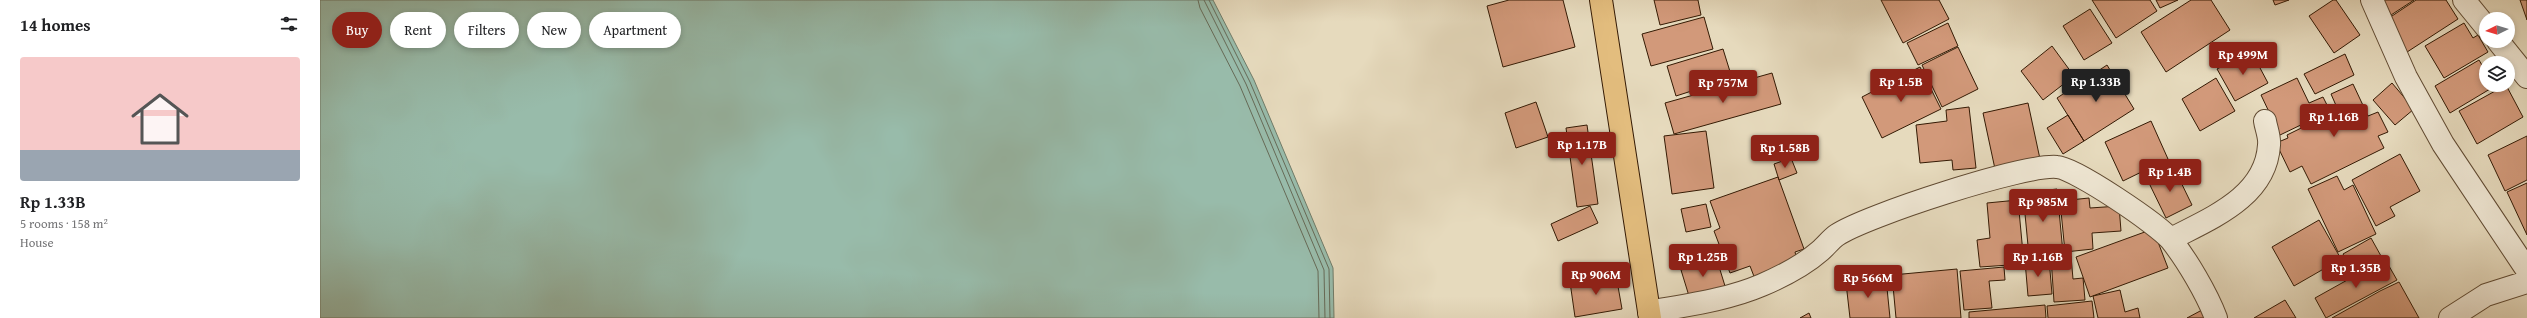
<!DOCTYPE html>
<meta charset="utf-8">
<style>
:root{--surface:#fff;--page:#f6f6f6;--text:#202124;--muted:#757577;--accent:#8f2418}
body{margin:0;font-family:"Gentium Book Plus",serif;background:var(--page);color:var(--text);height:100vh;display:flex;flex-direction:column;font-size:15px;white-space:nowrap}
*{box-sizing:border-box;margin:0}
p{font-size:13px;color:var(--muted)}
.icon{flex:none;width:22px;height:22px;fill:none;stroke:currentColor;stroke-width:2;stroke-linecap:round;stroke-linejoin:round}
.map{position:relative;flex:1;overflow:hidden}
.side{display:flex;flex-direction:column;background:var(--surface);width:320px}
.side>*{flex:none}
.hud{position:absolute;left:12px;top:12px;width:380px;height:36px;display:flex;gap:8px}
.needle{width:26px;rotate:265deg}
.controls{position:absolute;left:2159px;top:12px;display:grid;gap:8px}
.controls a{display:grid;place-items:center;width:36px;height:36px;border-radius:50%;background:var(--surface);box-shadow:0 2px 6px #0003;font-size:20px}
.price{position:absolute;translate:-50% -34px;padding:0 9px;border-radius:4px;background:var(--accent);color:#fff;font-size:13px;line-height:26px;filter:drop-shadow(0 1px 2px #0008)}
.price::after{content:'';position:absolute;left:50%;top:24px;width:12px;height:9px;margin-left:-6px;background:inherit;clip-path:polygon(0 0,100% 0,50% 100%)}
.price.selected{background:#222;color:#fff}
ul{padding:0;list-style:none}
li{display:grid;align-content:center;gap:8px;height:212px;padding:0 20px}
li span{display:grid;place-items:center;height:124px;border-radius:4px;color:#555}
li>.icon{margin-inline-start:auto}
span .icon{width:72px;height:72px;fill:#fffc;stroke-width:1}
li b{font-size:17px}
h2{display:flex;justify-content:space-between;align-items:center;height:48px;padding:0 20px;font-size:17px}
.pill{padding:0 14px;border-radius:18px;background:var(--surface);box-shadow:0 2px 6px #0003;font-size:14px;line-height:36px}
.pill.selected{background:var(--accent);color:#fff}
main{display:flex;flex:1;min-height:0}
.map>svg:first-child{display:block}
</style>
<main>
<section class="side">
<h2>14 homes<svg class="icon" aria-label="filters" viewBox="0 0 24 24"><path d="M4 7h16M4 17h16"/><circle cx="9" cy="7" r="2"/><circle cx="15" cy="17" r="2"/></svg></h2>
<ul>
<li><span style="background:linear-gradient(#f6c9c9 75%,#9aa5b1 0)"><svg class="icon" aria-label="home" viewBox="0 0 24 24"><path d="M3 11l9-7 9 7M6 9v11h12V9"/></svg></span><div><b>Rp 1.33B</b><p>5 rooms · 158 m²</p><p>House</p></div></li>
</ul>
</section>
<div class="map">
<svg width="2207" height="318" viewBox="0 0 2207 318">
<rect width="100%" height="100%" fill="#e6dabd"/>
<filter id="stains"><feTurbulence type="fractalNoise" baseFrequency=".005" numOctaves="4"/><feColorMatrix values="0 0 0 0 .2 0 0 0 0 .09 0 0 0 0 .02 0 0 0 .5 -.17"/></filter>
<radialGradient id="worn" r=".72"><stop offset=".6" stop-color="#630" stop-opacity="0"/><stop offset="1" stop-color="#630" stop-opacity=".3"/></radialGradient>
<path fill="#98bbaa" stroke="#707b68" d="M0,0H893L934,80L1013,268L1014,318H0Z"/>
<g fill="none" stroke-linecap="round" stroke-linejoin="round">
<path stroke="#666a57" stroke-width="1" d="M878,0L880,8L920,86L998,271L999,318
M884,0L926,84L1004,270L1005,318
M889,0L930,82L1009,269L1010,318"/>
</g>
<path fill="#d2997a" stroke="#341a04" d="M1189,0H1243L1255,47L1183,67L1167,6Z
M1334,0H1378L1381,15L1340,25Z
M1561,0H1619L1629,19L1583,43Z
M1772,0H1830L1837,11L1796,38Z
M1836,0H1858L1840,8Z
M1871,0H1891L1910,30L1846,72L1821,32Z
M1953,0H1969L1955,5Z
M2013,0H2016L2040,35L2014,53L1989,16Z
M2061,0H2094L2071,15Z
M2096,0H2126L2138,19L2084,54L2063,22Z
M2200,0H2207V20Z
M1770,9L1792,43L1764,60L1743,26Z
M1384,17L1393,49L1331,66L1322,34Z
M1628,23L1638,46L1598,65L1587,43Z
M2144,23L2153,38L2158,35L2168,52L2124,78L2105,46Z
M1732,46L1754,76L1723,100L1701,71Z
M1638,47L1658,89L1622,107L1602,65Z
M1403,49L1412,78L1356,96L1347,66Z
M1931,51L1948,83L1915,101L1897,69Z
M2025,54L2034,75L1995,94L1984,74Z
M2159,60L2166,72V85L2175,86L2130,113L2115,86Z
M1787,65L1814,109L1764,141L1737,98Z
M1600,67L1621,109L1562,138L1542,97Z
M1452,73L1461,104L1354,134L1345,103Z
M1896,78L1915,111L1880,131L1862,99Z
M1977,78L1989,103L2003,97L2010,111L1960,135L1941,95Z
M2072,83L2094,109L2075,125L2053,100Z
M2033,84L2048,116L2058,112L2068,132L2058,136L2064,148L1991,184L1982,166L1970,172L1956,143L1968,138L1967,135L2018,110L2011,94Z
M2186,85L2203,117L2157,144L2139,111Z
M1216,102L1228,137L1196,148L1185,113Z
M1708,103L1720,159L1675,169L1663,113Z
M1649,107L1656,168L1633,170L1632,160L1600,163L1596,125L1627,121L1626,110Z
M1748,115L1764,141L1743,154L1727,128Z
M1831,121L1848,159L1803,181L1785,142Z
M1267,125L1278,204L1257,207L1246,128Z
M1386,131L1394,188L1352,194L1344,136Z
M2207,136V180L2185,191L2168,155Z
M2080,154L2100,191L2070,207L2075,216L2056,226L2032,180Z
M1471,158L1477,173L1459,180L1454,164Z
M1854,168L1872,205L1846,218L1828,181Z
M2017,176L2024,190L2033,185L2056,234L2018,252L1988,189Z
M1458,177L1484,249L1475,252L1478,264L1435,279L1430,266L1410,273L1394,231L1400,228L1390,201Z
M2207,183V235L2187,192Z
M1737,189L1743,253L1709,256L1703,193Z
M1769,198L1770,208L1799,206L1801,231L1772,233L1773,249L1745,252L1740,201Z
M1698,200L1704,264L1660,267L1657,240L1670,238L1667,203Z
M1386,204L1391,227L1366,232L1361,209Z
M1270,206L1278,223L1238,241L1231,224Z
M1999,220L2021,259L1974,286L1952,247Z
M1833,229L1848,268L1770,297L1756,257Z
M2051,238L2061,256L2033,271L2023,254Z
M1751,256L1753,279L1763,278L1765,300L1734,302L1731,257Z
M1729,259L1732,294L1708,296L1705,261Z
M2065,259L2077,280L2006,318L1995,298Z
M1397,260L1405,286L1369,296L1361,270Z
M1684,267L1685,280L1669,281L1672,308L1644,310L1640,271Z
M1637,269L1641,318H1576L1572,275Z
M1296,275L1302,309L1255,317L1250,282Z
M1566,278L1570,318H1530L1526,283Z
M2079,282L2099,318H2012L2060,291Z
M1800,290L1805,312L1818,308L1820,318H1778L1773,296Z
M1965,300L1976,318H1934Z
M1772,301L1774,318H1728L1727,306Z
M1725,305L1726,318H1649V312Z
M1882,310L1887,318H1867Z
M1489,313L1491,318H1480Z"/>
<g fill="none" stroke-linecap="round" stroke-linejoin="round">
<g stroke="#604a32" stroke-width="24">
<path id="minor" d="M2052,0L2086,77L2123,144L2207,270
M2144,0L2166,27
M2178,41L2207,77
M1851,239C1891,218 1946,197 1949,145C1950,137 1946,128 1945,121
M1329,312C1367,305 1407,300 1442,285C1463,276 1483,266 1500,251C1506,246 1511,239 1517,235C1545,216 1704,164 1737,167C1755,168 1839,225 1851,240C1867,260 1887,294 1896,318
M2130,318L2166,295L2207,282"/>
</g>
<g stroke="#341a04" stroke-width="24">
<path id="highway" d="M1281,0L1330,318"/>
</g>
<use href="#minor" stroke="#efe7d4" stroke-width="22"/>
<use href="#highway" stroke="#e3bd7e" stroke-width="22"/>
</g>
<rect width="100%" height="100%" filter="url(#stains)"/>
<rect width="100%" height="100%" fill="url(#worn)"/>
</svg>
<div class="controls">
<a><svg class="needle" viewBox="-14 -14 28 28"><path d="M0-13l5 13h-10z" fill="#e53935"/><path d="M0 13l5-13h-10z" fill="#757577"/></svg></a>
<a><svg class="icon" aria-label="layers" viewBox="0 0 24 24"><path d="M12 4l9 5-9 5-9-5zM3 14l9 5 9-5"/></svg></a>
</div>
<b class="price" style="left:1923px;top:76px">Rp 499M</b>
<b class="price" style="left:1581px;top:103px">Rp 1.5B</b>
<b class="price selected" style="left:1776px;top:103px">Rp 1.33B</b>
<b class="price" style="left:1403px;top:104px">Rp 757M</b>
<b class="price" style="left:2014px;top:138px">Rp 1.16B</b>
<b class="price" style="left:1262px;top:166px">Rp 1.17B</b>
<b class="price" style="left:1465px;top:169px">Rp 1.58B</b>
<b class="price" style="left:1850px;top:193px">Rp 1.4B</b>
<b class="price" style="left:1723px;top:223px">Rp 985M</b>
<b class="price" style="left:1383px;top:278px">Rp 1.25B</b>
<b class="price" style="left:1718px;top:278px">Rp 1.16B</b>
<b class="price" style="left:2036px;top:289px">Rp 1.35B</b>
<b class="price" style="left:1276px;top:296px">Rp 906M</b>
<b class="price" style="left:1548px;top:299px">Rp 566M</b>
<div class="hud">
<a class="pill selected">Buy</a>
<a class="pill">Rent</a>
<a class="pill">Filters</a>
<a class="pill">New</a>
<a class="pill">Apartment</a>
</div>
</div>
</main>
